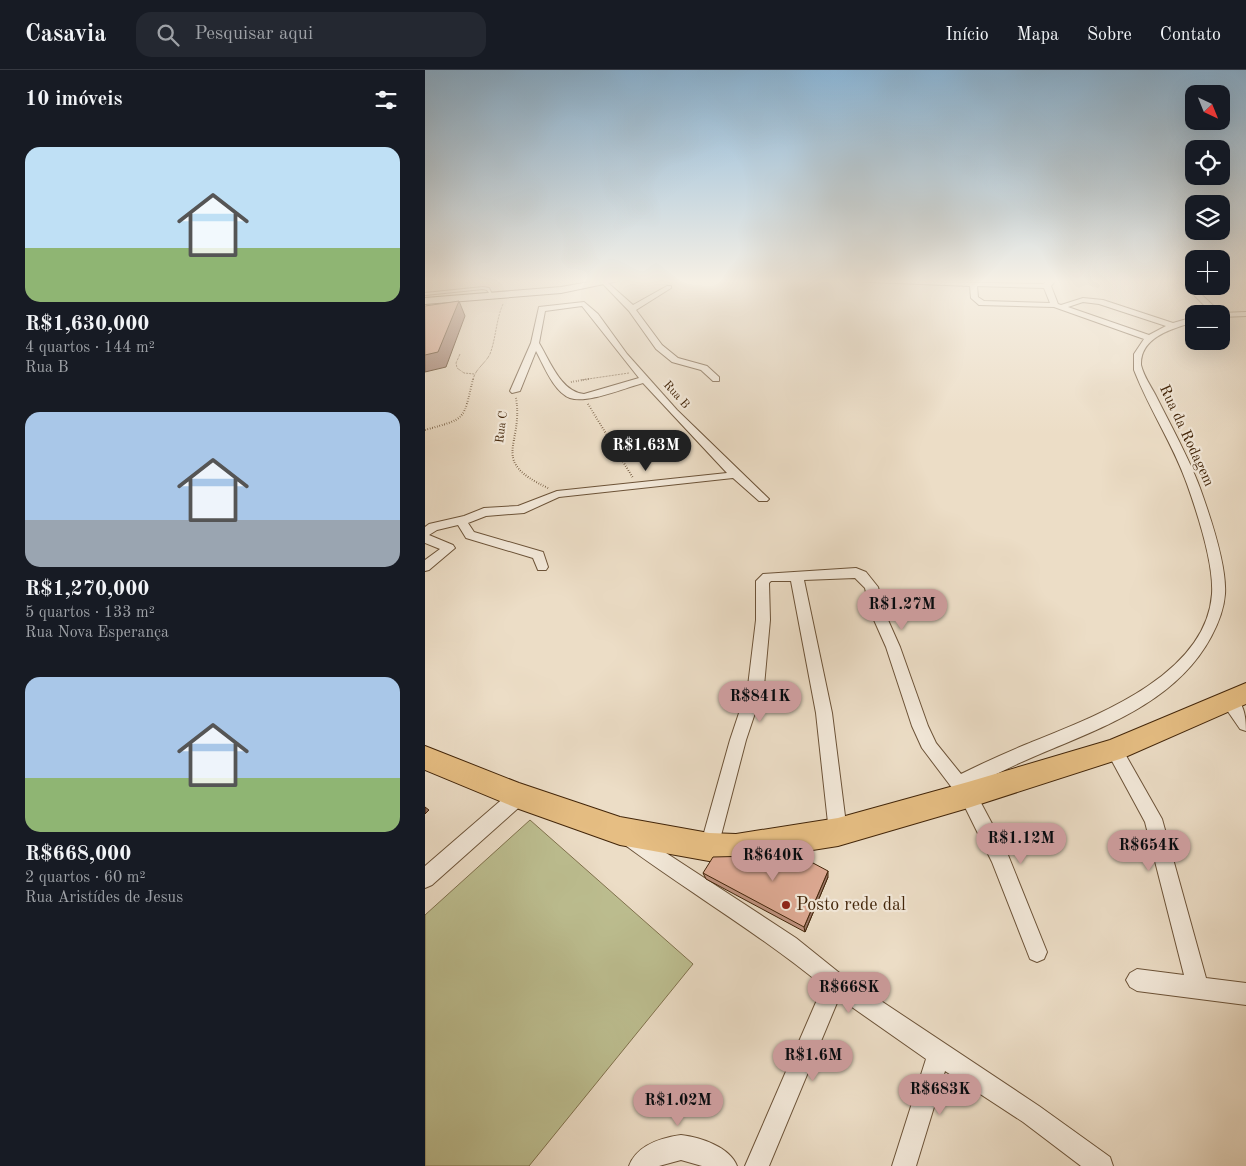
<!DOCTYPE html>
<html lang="pt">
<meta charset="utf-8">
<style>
:root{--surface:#171b24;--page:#242831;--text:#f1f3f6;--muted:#9ea1a6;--line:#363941;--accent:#c59692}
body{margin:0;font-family:"Old Standard TT",serif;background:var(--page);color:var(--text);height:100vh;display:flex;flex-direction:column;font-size:19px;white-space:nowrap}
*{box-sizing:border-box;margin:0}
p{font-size:16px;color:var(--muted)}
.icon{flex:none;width:28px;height:28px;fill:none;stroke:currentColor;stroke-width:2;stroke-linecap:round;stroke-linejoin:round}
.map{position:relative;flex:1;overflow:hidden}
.sheet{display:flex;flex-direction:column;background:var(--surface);width:425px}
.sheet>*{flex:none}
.needle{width:32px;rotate:137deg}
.controls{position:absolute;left:760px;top:15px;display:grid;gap:10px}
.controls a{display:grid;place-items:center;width:45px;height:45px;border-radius:10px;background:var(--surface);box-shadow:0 5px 20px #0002;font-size:25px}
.price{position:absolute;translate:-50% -42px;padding:0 11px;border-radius:18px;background:var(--accent);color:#111;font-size:16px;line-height:32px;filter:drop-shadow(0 1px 2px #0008)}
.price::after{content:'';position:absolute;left:50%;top:30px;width:15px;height:11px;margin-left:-8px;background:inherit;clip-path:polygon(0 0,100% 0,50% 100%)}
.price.active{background:#222;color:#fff}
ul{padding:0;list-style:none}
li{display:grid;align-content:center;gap:10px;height:265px;padding:0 25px}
li span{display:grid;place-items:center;height:155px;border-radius:15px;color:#555}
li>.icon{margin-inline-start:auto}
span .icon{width:90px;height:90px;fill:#fffc;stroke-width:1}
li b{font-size:21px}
h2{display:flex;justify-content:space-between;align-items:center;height:60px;padding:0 25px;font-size:21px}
header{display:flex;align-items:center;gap:30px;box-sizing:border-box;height:70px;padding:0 25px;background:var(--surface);border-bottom:1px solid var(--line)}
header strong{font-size:24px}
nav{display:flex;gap:28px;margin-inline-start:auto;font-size:18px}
.search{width:350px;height:45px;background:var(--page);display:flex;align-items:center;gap:12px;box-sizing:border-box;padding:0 18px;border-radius:15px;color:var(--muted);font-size:19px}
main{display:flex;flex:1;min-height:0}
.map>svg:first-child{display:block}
</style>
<header>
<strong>Casavia</strong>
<div class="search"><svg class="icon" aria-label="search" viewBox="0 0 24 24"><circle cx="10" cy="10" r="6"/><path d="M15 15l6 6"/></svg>Pesquisar aqui</div>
<nav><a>Início</a><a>Mapa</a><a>Sobre</a><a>Contato</a></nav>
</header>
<main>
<section class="sheet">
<h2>10 imóveis<svg class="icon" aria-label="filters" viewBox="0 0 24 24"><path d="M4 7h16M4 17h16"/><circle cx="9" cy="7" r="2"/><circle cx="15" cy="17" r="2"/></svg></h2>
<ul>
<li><span style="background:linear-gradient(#bfe0f5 65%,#8fb573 0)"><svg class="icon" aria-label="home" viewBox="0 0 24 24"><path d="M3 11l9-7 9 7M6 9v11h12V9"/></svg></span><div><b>R$1,630,000</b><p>4 quartos · 144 m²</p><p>Rua B</p></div></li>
<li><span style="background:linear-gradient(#a9c7e8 70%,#9aa5b1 0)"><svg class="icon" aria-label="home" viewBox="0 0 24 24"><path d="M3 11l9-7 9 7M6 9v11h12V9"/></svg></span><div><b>R$1,270,000</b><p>5 quartos · 133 m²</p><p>Rua Nova Esperança</p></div></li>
<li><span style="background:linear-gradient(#a9c7e8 65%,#8fb573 0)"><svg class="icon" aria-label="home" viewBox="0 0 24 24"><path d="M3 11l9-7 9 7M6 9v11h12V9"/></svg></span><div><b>R$668,000</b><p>2 quartos · 60 m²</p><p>Rua Aristídes de Jesus</p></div></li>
</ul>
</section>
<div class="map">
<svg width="821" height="1096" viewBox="0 0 821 1096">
<rect width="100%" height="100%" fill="#ecddc6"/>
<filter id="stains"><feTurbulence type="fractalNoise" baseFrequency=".004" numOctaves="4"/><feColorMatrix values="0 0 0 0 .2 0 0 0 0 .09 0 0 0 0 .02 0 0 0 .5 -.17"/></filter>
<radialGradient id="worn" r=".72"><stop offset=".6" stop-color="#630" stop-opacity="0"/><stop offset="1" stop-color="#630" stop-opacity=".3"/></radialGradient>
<path fill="#bdbf91" stroke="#80724d" d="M105,750L268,894L104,1096H0V845Z"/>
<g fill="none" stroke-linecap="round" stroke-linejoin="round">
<g stroke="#6c5338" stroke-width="2">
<path id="lane" d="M58,217L64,218L68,226H66L62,220L58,219L0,225V223Z"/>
</g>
<g stroke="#6c5338" stroke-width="2">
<path id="street" d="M398,210L618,214L624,210H631L626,216L633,234L636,235L658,228L678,230L748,253L769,247V252C747,259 715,267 716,295C719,307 726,316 731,326C746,356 763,386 775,418C785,446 802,495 800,524C799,539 793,554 786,567C750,634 673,659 608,687C587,696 567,706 547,716L581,780L622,882L619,889L612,892L605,889L567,792L537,731L497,678L487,656L461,577L445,541L440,518L430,508L379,510L407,643L422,762L419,768L413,771L407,768L404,762L391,643L366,511H346L344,513L345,550L339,616L321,670L293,777L291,784L284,786L277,784L275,777L305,670L323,616L331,550V511L338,504L431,498L441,502L453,517L459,541L475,577L503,656L511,673L536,704C558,693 580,683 602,674C666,648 781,607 787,524C789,494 772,442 762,414C748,374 724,339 709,300V284L719,269L629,237L554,235L546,228L545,216ZM552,216L619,218L625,233L559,231L553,227ZM658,232L674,234L741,256L724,265L643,237Z
M754,210H761L796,243L821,242V246L796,247V244H788Z
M178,212H182L208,235L242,216H246V218L211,240L237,275L253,288L282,296L294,307V311H288L276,300L247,292L231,279L204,241L178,214Z
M159,232L173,244L202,284L252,340L344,429L342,431H334L308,408L134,427L99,443L61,446L43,453L49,462L118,482L123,497L121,500H113L108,488L41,468L33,455L12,460L4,465L28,475L30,478L4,500L0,501V490L15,479L0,473V457L4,454L39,446L59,438L93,436L132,421L302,403L218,313C200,318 162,334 145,328C129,322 119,296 111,281L95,321L87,323L85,321L106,273L114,237ZM157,236L214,308L159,324C136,322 125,291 114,273L120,241Z
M803,623C819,629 821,646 821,661L815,659L795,630L798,625Z
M689,673L695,675L737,749L781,908L821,913V935L712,921L705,917L701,910L705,903L712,899L759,905L720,752L681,680L683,675Z
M94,718L100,720L103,726L100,732L7,815L0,818V796L88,720Z
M206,760L371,868L417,905L614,1036L685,1087L688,1096H656L598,1052L520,1001L491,1096H467L501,989L414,928L344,1096H320L398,916C335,864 265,823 200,775L197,769L200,763Z
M256,1065C275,1067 305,1077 312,1096H277L256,1090L234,1096H204C212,1075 235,1068 256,1065Z"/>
</g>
<g stroke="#422509" stroke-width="2">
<path id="secondary" d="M175,210H198L136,223L0,234V228L136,217Z"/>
</g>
<g stroke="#422509" stroke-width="2">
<path id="primary" d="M821,613V634L698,688L543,738L413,776L311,792L284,791L195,775L94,739L0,700V676L94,713L195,747L284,763L311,764L413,748L543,712L685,670Z"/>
</g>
<path stroke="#422509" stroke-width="1" stroke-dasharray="0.5 1" stroke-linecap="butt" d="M35,284L31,293L32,298L39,303L49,304
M48,310C50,299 60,294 65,284C71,268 71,250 78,234
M156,310L204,303"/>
<path stroke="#422509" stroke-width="2" stroke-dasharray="0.5 2" stroke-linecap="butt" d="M146,312L164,309
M91,328C99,376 63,390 123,418
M163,334L208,408
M0,360C42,348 38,351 48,309"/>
<use href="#lane" fill="#f3e9da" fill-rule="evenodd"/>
<use href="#street" fill="#f3e9da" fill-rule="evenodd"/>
<use href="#secondary" fill="#f3e9da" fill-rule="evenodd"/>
<use href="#primary" fill="#e6be83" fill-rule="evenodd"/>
</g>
<path fill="#bf927f" stroke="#422509" d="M278,803L403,807L380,862L281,809Z"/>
<path fill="#9b7768" stroke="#422509" d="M34,231L40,246L21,297L0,302V285Z
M0,737L4,740L0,744Z
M403,801V807L380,862L379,857Z"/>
<path fill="#deaa94" stroke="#422509" d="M34,231L13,282L0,285V236Z
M373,785L403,801L379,857L278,803L288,787Z"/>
<linearGradient id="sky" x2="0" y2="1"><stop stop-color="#8ab6d8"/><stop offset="0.58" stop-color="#f6f0e5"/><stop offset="1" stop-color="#f6f0e5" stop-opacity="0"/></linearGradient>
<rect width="821" height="364" fill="url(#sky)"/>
<circle fill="#8f2418" stroke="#f3e9da" stroke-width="2" cx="361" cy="835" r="5"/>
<g text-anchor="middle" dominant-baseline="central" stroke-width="4.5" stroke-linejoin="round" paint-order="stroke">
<g font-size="12" fill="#422509" stroke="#f3e9da">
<text transform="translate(251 325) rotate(48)">Rua B</text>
<text transform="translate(77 357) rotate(-83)">Rua C</text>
</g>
<g font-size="15" fill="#422509" stroke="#f3e9da">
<text transform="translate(761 366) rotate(65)">Rua da Rodagem</text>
</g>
<g font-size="18" fill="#422509" stroke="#f3e9da" text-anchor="start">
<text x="371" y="835">Posto rede dal</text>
</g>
</g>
<rect width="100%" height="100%" filter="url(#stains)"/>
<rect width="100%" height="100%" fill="url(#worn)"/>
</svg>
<div class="controls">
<a><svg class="needle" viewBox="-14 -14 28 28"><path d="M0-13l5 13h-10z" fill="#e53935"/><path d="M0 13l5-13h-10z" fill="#9ea1a6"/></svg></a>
<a><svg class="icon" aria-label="locate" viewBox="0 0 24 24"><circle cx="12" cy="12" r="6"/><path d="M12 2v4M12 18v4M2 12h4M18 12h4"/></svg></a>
<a><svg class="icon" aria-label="layers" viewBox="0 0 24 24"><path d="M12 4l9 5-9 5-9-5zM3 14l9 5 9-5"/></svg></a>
<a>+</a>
<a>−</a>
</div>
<b class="price active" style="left:221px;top:402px">R$1.63M</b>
<b class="price" style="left:477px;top:561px">R$1.27M</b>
<b class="price" style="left:335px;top:653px">R$841K</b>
<b class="price" style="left:596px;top:795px">R$1.12M</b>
<b class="price" style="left:724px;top:802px">R$654K</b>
<b class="price" style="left:348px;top:812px">R$640K</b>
<b class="price" style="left:424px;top:944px">R$668K</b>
<b class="price" style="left:388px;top:1012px">R$1.6M</b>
<b class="price" style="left:515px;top:1046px">R$683K</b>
<b class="price" style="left:253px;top:1057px">R$1.02M</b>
</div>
</main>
